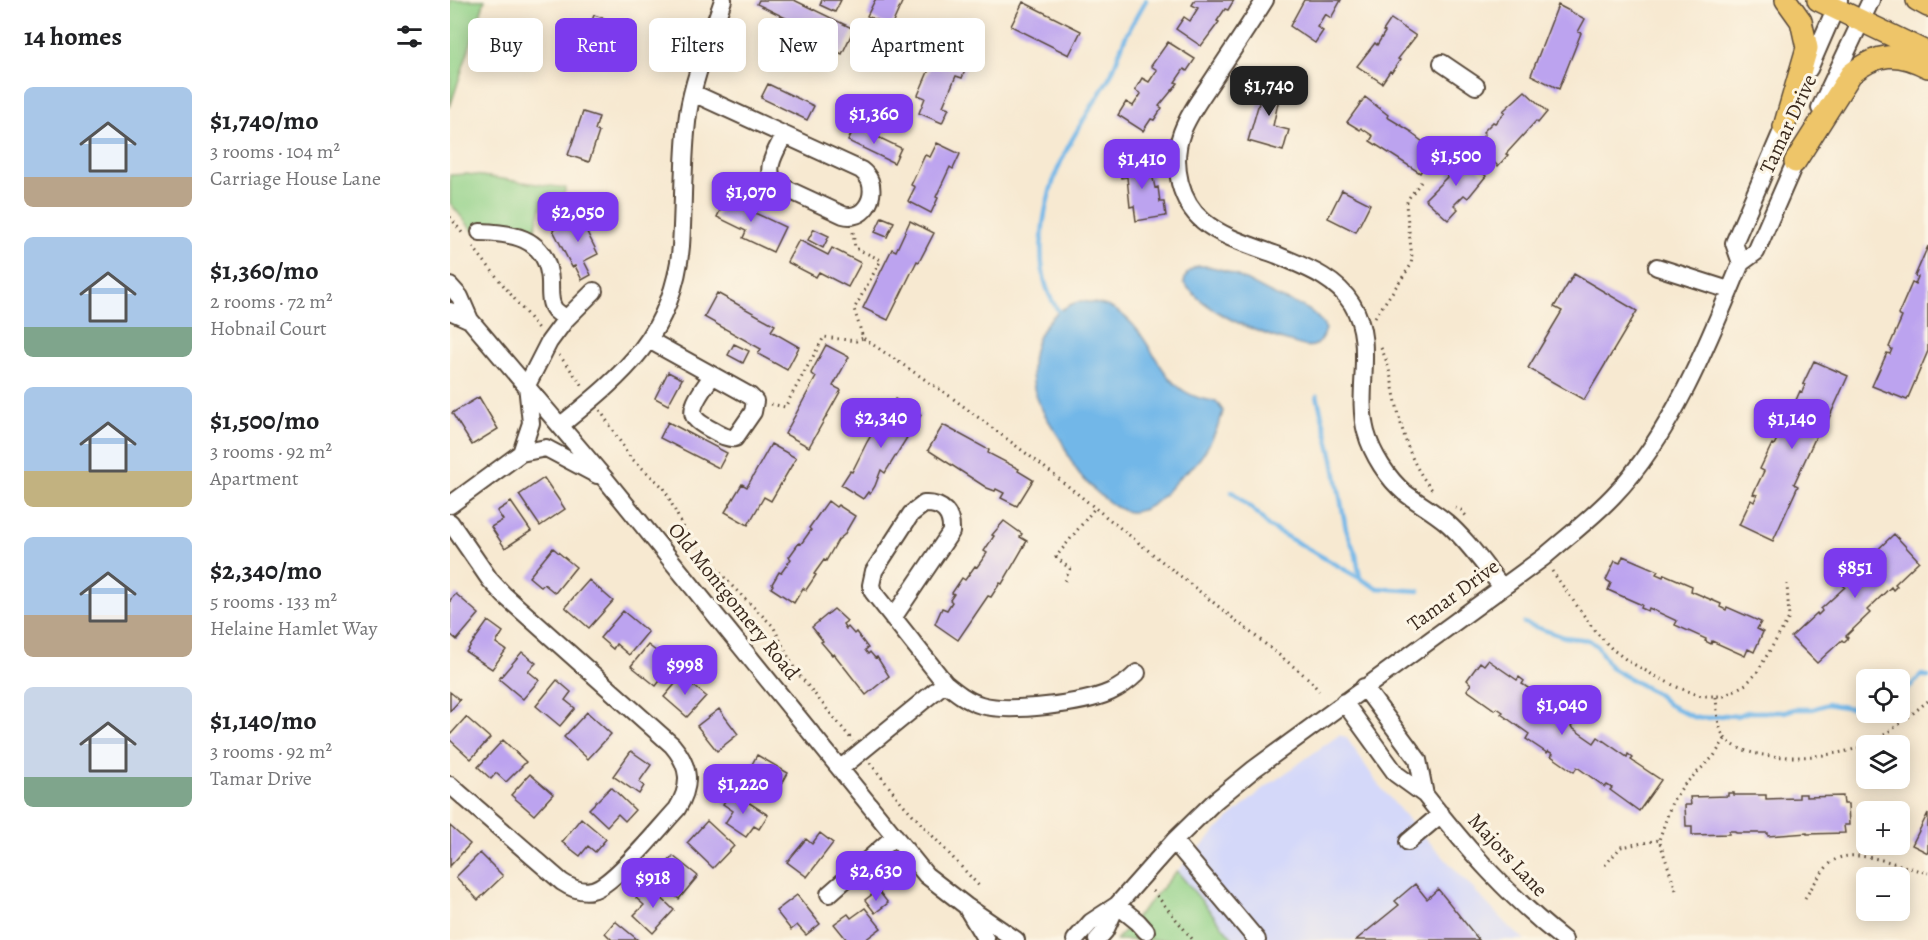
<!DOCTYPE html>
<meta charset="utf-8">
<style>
:root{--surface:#fff;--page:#f6f6f6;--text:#202124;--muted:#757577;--accent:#7c3aed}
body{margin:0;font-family:Alegreya,serif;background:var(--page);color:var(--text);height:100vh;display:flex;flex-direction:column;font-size:22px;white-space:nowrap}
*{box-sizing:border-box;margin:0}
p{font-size:20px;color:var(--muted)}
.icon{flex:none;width:33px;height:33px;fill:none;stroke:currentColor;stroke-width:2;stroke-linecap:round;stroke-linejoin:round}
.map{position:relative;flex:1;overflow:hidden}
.drawer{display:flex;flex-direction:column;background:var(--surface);width:450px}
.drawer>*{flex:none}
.hud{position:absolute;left:18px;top:18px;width:570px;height:54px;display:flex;gap:12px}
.tools{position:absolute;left:1406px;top:669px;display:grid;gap:12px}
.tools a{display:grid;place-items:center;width:54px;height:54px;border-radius:9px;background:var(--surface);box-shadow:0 3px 15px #0003;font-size:30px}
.price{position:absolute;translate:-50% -51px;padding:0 14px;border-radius:12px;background:var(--accent);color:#fff;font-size:20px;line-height:39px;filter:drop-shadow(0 2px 3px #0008)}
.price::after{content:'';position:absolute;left:50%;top:36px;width:18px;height:14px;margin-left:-9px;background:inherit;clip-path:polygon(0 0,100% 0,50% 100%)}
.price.on{background:#222;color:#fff}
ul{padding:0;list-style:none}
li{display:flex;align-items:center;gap:18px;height:150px;padding:0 24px}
li span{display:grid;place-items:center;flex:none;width:168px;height:120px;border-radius:9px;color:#555}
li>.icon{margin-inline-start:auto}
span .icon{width:72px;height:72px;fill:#fffc;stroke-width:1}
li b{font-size:26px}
h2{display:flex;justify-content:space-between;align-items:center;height:72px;padding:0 24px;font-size:26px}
.chip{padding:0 21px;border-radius:9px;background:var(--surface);box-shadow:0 3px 15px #0003;font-size:21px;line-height:54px}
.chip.on{background:var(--accent);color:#fff}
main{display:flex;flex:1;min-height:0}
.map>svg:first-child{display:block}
</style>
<main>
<section class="drawer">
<h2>14 homes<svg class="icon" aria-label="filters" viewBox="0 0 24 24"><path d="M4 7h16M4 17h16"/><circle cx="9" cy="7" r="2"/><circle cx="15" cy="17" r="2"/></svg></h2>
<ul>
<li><span style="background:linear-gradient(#a9c7e8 75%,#b9a48a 0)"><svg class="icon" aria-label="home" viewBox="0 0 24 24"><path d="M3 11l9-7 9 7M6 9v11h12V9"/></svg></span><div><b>$1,740/mo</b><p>3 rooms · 104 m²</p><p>Carriage House Lane</p></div></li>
<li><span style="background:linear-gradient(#a9c7e8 75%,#7fa58c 0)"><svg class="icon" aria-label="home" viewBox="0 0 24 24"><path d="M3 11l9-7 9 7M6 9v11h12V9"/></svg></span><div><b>$1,360/mo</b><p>2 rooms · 72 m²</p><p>Hobnail Court</p></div></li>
<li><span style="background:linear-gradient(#a9c7e8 70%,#c2b280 0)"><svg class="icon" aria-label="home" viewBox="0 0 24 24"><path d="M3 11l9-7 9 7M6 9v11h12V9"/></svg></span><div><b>$1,500/mo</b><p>3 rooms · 92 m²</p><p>Apartment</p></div></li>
<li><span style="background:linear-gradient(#a9c7e8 65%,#b9a48a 0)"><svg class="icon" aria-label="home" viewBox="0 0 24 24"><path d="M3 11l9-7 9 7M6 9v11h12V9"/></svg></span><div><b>$2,340/mo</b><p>5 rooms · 133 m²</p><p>Helaine Hamlet Way</p></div></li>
<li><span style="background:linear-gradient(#c9d6e8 75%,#7fa58c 0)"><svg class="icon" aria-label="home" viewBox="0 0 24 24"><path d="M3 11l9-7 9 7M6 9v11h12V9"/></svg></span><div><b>$1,140/mo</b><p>3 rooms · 92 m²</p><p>Tamar Drive</p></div></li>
</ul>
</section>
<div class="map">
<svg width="1478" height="940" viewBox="0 0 1478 940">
<rect width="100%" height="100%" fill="#fcf5e5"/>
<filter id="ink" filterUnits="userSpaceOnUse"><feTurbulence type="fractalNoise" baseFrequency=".0167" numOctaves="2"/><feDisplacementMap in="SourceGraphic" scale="12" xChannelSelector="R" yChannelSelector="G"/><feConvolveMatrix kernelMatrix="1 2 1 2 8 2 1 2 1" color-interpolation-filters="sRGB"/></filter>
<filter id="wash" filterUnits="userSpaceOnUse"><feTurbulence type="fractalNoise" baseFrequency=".008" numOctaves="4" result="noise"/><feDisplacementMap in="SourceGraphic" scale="24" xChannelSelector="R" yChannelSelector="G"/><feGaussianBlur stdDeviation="1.35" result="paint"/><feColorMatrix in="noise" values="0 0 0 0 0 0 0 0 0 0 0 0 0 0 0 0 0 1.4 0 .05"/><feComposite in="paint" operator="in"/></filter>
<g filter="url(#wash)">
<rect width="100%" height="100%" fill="#f7e9d1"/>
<path fill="#d4d8f9" d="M889,735L896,737L928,784L956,817L1057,925L1075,940H784L727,871L778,819L813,789Z"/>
<path fill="#92d188" stroke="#667e53" stroke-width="1.5" d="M0,0H35L0,107Z
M17,174L116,188L110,203L93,201L83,235L43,228L22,230L0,203V175Z
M727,871L784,940H666Z"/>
<path fill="#72b7e8" stroke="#567083" stroke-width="1.5" d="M748,266C778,265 804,287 831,298C839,302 849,304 857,309C865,313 871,321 876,329C874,336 871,344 863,346C856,348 847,344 840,342C803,331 758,314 734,283C736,273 738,270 748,266Z
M631,301C643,303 657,304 667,311C710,339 705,396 766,401L773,411C770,425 756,453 746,463C741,469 734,473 729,478C715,493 704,510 682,512C666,513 634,482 626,469C620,460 616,450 611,440C601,424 588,407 584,388C576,349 592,312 631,301Z"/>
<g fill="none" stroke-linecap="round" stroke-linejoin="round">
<path stroke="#72b7e8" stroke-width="4.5" d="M611,314C576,271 594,194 617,149C630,123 647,100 661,74C667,62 670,48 676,36C682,24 689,12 696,0
M867,396L883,459L896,529L906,555L910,578
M782,492L807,513L818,526L927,588L969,591
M1074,623L1114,637L1139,640L1147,646L1161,668L1207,694L1219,705L1243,717L1260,718L1275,715L1286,716L1298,712H1334L1344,709H1363L1377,704L1407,709L1416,694
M1449,697L1472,675L1478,677"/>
</g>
<g id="blocks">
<path fill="#bca3ef" d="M309,0H344L404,29L392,54L333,25L336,18L307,4Z
M372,0H391L385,12L370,5Z
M425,0H453L441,27L417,16Z
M745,0H784L778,10L775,9L767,21L769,22L751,46L726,29L734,17L740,21L748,8L742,5Z
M854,0H891L881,18L875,14L867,27L873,31L865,43L840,26Z
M573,2L631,31L619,55L561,26Z
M1108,5L1135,19L1128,32L1131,33L1109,89L1081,75Z
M144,15L159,20L155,32L159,33L149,62L118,52L124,32L134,35L137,26L140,27Z
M941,19L966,36L948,59L950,60L942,72L940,71L932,83L907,66L925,43L927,45L935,32L933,31Z
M718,42L745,59L737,71L734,69L725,82L728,83L709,106L712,108L704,120L701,119L693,131L668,115L676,102L683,106L691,94L685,90L692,78L699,82L707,70L701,66Z
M494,53L518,63L512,78L506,76L493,106L499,108L492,123L469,113L475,98L468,95L481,65L488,68Z
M817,75L833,80L823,126L839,130L833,151L798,141Z
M318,84L364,106L357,120L311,98Z
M1075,91L1097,112L1088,123L1086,121L1056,154L1058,155L1048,166L1025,145L1035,134L1033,132L1043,122L1045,123L1055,112L1053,111Z
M915,97L938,115L937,117L962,132L961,133L973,142L975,140L987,148L970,173L920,141L923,136L911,128L910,130L897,122Z
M133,112L149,117L145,130L149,132L139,162L118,155Z
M405,126L451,148L444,163L398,141Z
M487,143L510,154L503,169L500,167L486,197L488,198L481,213L458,201L465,187L461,185L475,155L480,157Z
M1013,155L1036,176L1018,198L1014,195L1004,205L1008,209L998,220L975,199L996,178L1005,167L1003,165Z
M699,159L705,188L708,187L710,202H714L716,216L686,221L684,206L680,207L677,177L671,178L668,163Z
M892,190L920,204L906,232L878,218Z
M278,194L307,208L305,213L335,227L323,252L293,238L296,231L267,217Z
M138,213L146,227L137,232L148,254L134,261L141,275L132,280L125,266L122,267L103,230Z
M432,217L444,222L437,237L425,232Z
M460,221L484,233L469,262L467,261L438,320L413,308L442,249L446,251Z
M364,229L379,236L373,248L358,240Z
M349,240L378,255L382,248L411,263L398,287L369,272L366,277L337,262Z
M1478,246V351L1457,400L1422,386L1437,353L1440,354L1442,349L1439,347L1452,317L1448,315L1462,283L1465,284L1468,277L1465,276Z
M1124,274L1187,311L1134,400L1078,368L1112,311L1104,307Z
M267,293L325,325L321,331L349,347L337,370L308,354L311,349L254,317Z
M284,344L299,351L293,363L278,355Z
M376,345L399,357L383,386L391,390L359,447L335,434L366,377L361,373Z
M1364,361L1398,376L1373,431L1369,430L1344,484L1348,486L1323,541L1289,525L1301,500L1304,502L1307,495L1303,494L1314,471L1310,469L1322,444L1324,445L1327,439L1325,438L1335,415L1339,416L1350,391L1352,392L1355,385L1353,384Z
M218,372L232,379L218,405L205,398Z
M29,397L48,429L22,445L2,413Z
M445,399L471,415L435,473L431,470L425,486L420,494L418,492L413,499L391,485L400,471L402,472L417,442L426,427L429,429Z
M218,422L277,453L269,468L210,438Z
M493,425L539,450L538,453L569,469L568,471L583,480L567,506L551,498L554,493L546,489L545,491L537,488L478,450Z
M321,444L346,458L321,501L314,497L298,525L275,512L292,484L297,487Z
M94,478L115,509L90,526L69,495Z
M378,501L386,507L388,505L405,516L394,535L388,540L376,561L374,560L364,574L366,575L356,590L353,588L344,603L321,588L323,585L322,584L329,572L331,573L341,559L339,557L349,543L351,544L361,530L359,528Z
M61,502L81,531L55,548L41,527L53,520L47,511Z
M554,521L572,534L570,537L577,541L552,584L550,583L541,597L538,596L508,640L485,624L492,608L497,610L502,602L500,600L504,594L502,593L512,578L515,580L525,566L527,567L537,553L534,551L544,536L542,535Z
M1444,534L1469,561L1445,584L1447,586L1443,590L1441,587L1417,610L1420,613L1396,636L1398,638L1394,642L1392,640L1367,663L1341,637L1367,613L1368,615L1372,611L1371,609L1395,587L1392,584L1416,561L1418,563L1422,559L1420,557Z
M103,548L126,567L105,593L94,584L91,587L79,577Z
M1173,556L1208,571L1206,574L1213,577L1214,574L1242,586L1241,591L1271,604L1270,607L1276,610L1277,607L1311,622L1307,629L1313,632L1304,652L1298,649L1295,656L1262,641L1261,644L1255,641L1256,639L1225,625L1227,621L1199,608L1198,611L1191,608L1192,605L1158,590L1161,583L1156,580L1165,561L1170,563Z
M139,580L163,601L139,628L115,607Z
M6,594L29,614L7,640L0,634V600Z
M384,609L397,621L393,624L396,629L398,627L404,634L406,632L418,648L415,650L418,654L420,652L425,658L427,657L439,676L416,695L384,654L382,655L371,642L373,641L362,627Z
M173,611L198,632L179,655L166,644L163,649L150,638Z
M38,621L53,632L46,643L56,650L42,669L16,652Z
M198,645L223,664L206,686L181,666Z
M72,652L86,663L78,671L89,680L73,699L49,679Z
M1038,660L1067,680L1069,677L1074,681L1072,684L1101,703L1096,710L1117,724L1120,720L1124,723L1121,727L1144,743L1148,737L1177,757L1178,754L1183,758L1181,760L1211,780L1189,811L1160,790L1162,788L1157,785L1155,787L1127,767L1124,772L1101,756L1103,754L1098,751L1097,753L1076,739L1079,734L1051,714L1053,712L1047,708L1045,710L1017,690L1021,684L1017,680L1030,662L1034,665Z
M232,676L256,696L237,717L214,697Z
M107,680L121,692L115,700L125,708L110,726L86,706Z
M0,692L10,700L0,711Z
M269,709L288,734L267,751L247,726Z
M137,712L161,734L138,759L114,737Z
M16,717L40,738L21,759L0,740V735Z
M53,740L76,762L56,782L46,773L41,779L28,767Z
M181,751L201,765L189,782L194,786L189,794L163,776Z
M307,755L338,773L323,800L300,786L308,773L300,768Z
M80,774L103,794L84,815L61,795Z
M161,787L185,810L175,821L168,814L157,826L139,809Z
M281,791L318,815L309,829L304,826L296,837L275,823L283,811L273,804Z
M1278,793H1284V795H1316V799L1349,798V794H1356V797L1393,796L1394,804H1398L1399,825H1394L1395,833L1357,834V833L1318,836V833H1286L1285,831H1279V834L1242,835V826H1236L1235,805H1241L1240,797L1278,796Z
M1478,813V853L1462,845Z
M131,818L156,839L145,852L138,846L130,856L112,842Z
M257,821L284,846L263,868L237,843Z
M0,826L20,844L0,866Z
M370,833L383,843L357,877L337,862L356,839L362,844Z
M30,853L53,876L28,900L6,877Z
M223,856L248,876L229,899L210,884L221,870L215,865Z
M965,884L977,899L988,889L1029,940H906L949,905L945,901Z
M198,885L224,910L203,933L184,915L194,905L186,898Z
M428,890L438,903L425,913L415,900Z
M347,895L370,924L356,935L347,925L341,930L326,911Z
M415,908L431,928L415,940H397L384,924L398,914L401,918Z
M165,921L188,940H162L155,933Z"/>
</g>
</g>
<g filter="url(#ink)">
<use href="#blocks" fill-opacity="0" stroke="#574739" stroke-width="1.5"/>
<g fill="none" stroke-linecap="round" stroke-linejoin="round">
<g stroke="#574739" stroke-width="20">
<path id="minor" d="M815,0C800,24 784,48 768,72C744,110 718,135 730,183C734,198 741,211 753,221C773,238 803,246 827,255C855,267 885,277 902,304C926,343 905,390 916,432C922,454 938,479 955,493C968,503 983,511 996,522C1017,540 1034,565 1052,587
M992,63L1026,86
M1359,69L1389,0
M243,93L411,170C415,173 418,176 420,181C426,199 413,221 393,215L326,184C312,170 327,150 334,135
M1370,108L1421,0
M30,232C61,233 93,237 99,273C102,285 97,301 105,310C108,313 113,316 116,319L144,291
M1291,263L1284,243L1338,117
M1207,267L1279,290
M0,286L10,297L20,320L156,480L476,875L516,906L566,940
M0,311L20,320
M199,340L300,396L305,401L303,412L285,438C276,439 270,434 262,430C257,427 250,424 246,419C236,408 256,386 262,376
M77,385L99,342L116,319
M111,425C174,374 223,334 231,246C234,202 232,158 238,114C244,75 261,37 273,0
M71,453L81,423L77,385
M0,505L71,453L96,448L147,475
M0,522L40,580L54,595L222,745C240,766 242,785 227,809C210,827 163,886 142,890C131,893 121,888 112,882L0,785
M495,683C506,692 517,701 531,705C559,713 633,704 660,692C671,687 679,681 687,673
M894,702L946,774L975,795L968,760L914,687
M391,768L495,683L423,592L421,585L424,571L461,514L474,504C493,503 502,514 501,532L443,618
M975,795C1019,851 1058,896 1114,940
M724,841L807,940
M958,842L991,814
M379,894L445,836
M667,905L688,922L696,931
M518,910L536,940
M625,940L641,922L667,905L724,841L765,801L804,769L1094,557C1117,537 1142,518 1163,496C1221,436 1260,339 1291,263L1306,252L1349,153
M647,940L655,931L667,905"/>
</g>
<g stroke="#574739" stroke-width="24">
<path id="major" d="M1368,0L1478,53
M1467,0L1478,6
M1334,127L1357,48L1351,21L1336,0
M1345,162L1401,74C1428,52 1448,52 1478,67"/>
</g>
<path stroke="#574739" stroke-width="3" stroke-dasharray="1.5 4.5" stroke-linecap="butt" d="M0,217L13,234
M403,232L405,248L431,260L404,309L413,338L501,397L589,463L859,679L869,691
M23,247L90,331
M925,317L961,265L962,257L956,205L958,199L971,182
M931,348C938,362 941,377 944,393C952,430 958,462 984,492
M109,355L134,387
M321,404L335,407L374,337L406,341L413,338
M150,410L180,457L214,488L232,525L240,538L282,586L323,626L345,670L403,741
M1005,508L1011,510L1017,517
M1102,571L1145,631L1162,649L1178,661L1205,676L1227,687L1251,696H1274L1296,684L1306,674L1339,618L1337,584
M615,581L620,569L606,557L644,509
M1266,697C1267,709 1267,731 1277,740C1303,766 1388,758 1419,744C1440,733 1459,716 1478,701
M420,763L452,803L530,887
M1155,865L1171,847L1209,840
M1226,890L1209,840L1222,802L1233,786L1264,756L1275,739
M703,891L743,940
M1355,898C1363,886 1371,871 1383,861C1404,846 1455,868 1478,873"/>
<use href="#minor" stroke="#fff" stroke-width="16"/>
<use href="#major" stroke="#eec569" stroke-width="21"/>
</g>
</g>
<g text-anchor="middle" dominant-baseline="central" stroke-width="6" stroke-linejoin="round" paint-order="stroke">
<g font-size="21" fill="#3b2a1e" stroke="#fcf5e5">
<text transform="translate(1338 124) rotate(-65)">Tamar Drive</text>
<text transform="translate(1003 595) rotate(-36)">Tamar Drive</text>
<text transform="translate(284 601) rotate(51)">Old Montgomery Road</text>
<text transform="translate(1058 855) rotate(47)">Majors Lane</text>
</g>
</g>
</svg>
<div class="tools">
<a><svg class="icon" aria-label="locate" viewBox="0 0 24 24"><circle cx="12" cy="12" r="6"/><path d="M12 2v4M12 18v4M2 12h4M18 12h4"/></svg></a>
<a><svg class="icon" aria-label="layers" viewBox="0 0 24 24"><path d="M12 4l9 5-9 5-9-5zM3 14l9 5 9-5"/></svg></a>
<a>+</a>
<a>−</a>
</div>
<b class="price on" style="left:819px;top:117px">$1,740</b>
<b class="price" style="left:424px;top:145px">$1,360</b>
<b class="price" style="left:1006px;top:187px">$1,500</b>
<b class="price" style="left:692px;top:190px">$1,410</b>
<b class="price" style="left:301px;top:223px">$1,070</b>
<b class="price" style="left:128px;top:243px">$2,050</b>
<b class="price" style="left:431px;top:449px">$2,340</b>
<b class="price" style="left:1342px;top:450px">$1,140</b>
<b class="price" style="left:1405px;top:599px">$851</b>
<b class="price" style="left:235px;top:696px">$998</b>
<b class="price" style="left:1112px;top:736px">$1,040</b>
<b class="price" style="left:293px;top:815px">$1,220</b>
<b class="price" style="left:426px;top:902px">$2,630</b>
<b class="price" style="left:203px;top:909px">$918</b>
<div class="hud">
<a class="chip">Buy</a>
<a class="chip on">Rent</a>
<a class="chip">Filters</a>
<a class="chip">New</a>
<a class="chip">Apartment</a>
</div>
</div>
</main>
